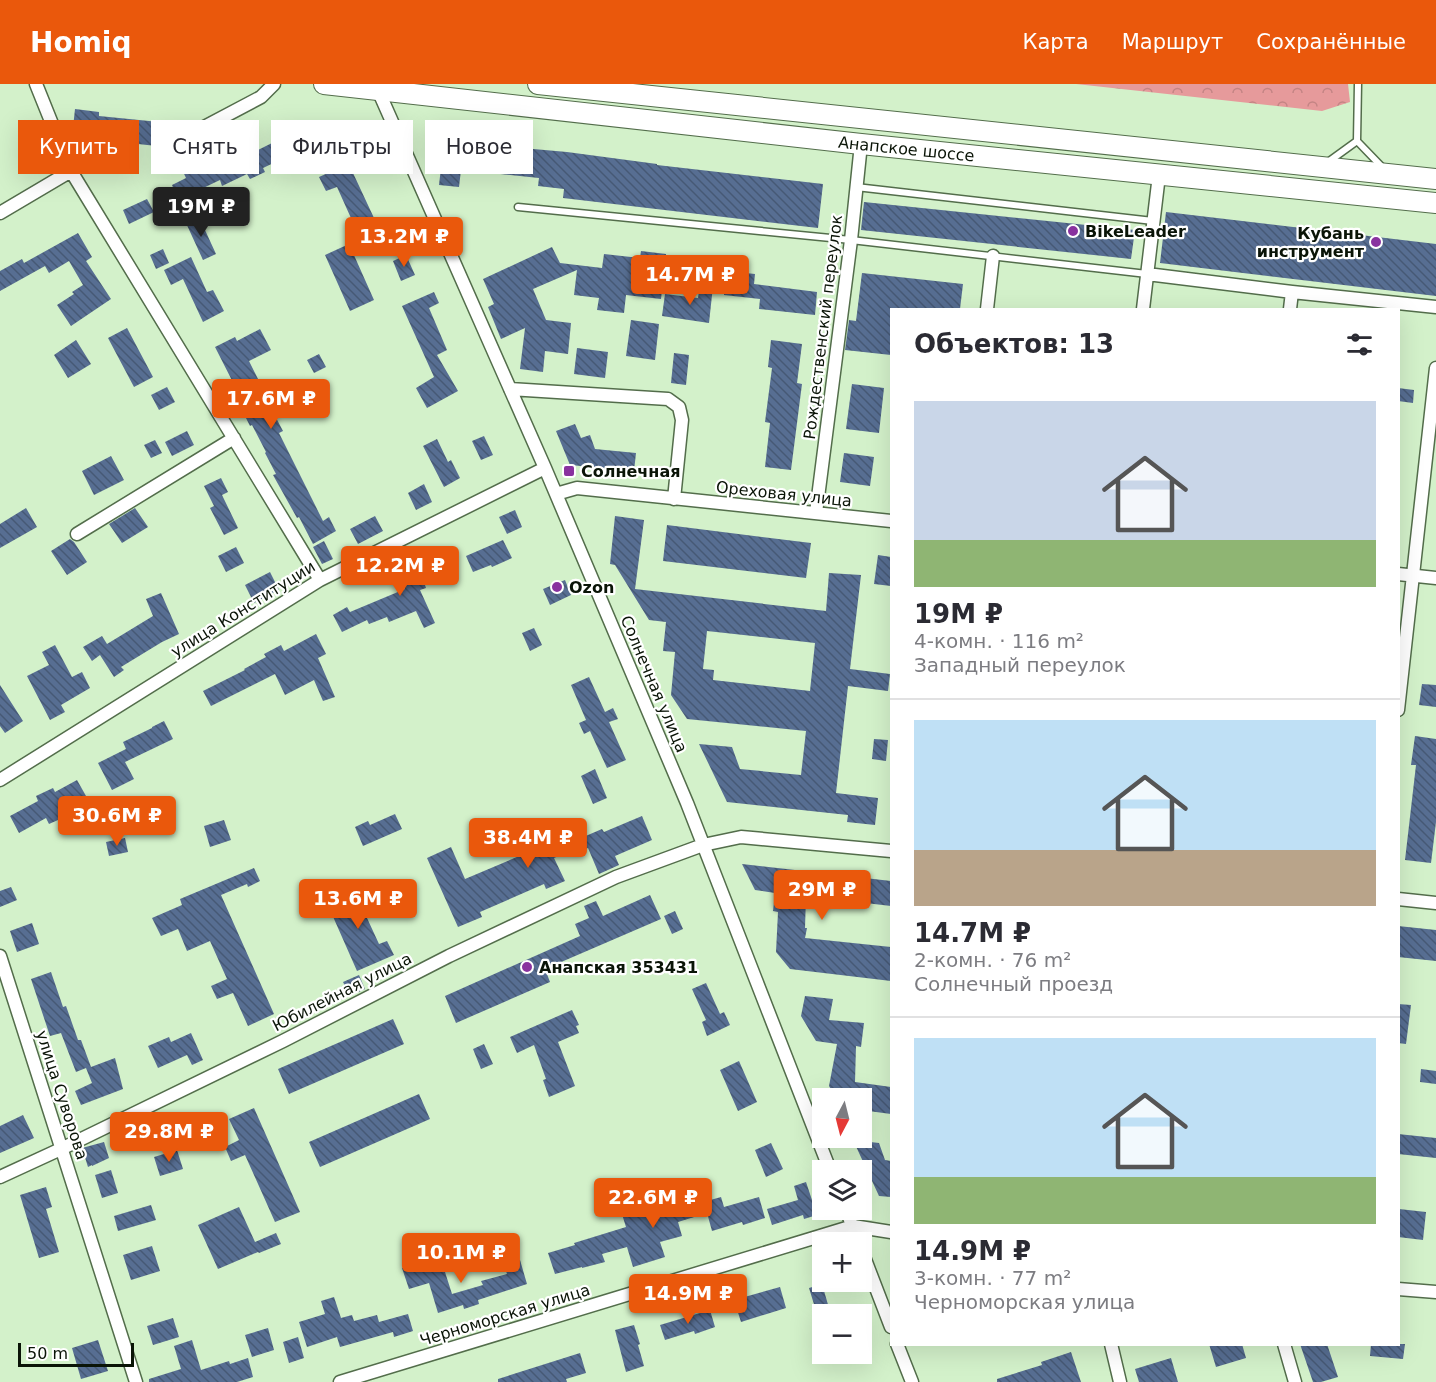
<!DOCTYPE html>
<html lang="ru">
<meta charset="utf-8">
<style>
:root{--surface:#fff;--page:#f2f2f3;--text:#2b2b33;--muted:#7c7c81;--line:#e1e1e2;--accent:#ea580c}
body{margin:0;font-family:"DejaVu Sans",sans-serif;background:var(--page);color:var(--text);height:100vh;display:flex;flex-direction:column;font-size:22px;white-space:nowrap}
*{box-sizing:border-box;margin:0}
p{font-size:20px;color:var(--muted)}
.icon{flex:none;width:33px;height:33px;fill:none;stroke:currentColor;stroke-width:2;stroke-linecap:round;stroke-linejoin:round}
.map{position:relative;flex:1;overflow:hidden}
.drawer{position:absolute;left:890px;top:224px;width:510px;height:1038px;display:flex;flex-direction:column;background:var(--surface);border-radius:0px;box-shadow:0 6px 24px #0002}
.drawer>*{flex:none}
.banner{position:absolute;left:18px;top:36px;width:570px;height:54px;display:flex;gap:12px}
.needle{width:39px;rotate:187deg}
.tools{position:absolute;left:812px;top:1004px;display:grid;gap:12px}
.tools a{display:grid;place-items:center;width:60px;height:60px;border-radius:0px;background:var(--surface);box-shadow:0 6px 24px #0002;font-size:30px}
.scale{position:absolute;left:18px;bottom:15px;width:116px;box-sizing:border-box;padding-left:6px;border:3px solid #0a1407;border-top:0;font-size:16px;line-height:21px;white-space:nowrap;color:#0a1407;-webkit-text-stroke:4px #fff;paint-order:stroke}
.price{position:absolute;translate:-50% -51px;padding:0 14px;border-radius:6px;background:var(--accent);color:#fff;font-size:20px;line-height:39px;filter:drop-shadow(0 2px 3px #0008)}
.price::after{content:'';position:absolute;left:50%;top:36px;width:18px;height:14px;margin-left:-9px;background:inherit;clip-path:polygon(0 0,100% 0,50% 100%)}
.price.on{background:#222;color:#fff}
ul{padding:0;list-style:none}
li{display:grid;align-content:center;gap:12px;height:318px;padding:0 24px}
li+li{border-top:2px solid var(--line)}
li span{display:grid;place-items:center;height:186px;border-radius:0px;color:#555}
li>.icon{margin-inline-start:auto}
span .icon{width:108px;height:108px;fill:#fffc;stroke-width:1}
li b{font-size:26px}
h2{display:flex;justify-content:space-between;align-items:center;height:72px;padding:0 24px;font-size:26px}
.tag{padding:0 21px;border-radius:0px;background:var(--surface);box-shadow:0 6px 24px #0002;font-size:21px;line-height:54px}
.tag.on{background:var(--accent);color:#fff}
header{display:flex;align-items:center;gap:36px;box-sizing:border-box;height:84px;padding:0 30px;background:var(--accent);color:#fff}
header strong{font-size:28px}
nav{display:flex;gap:33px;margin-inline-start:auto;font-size:21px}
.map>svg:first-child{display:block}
</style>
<header>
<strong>Homiq</strong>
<nav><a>Карта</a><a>Маршрут</a><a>Сохранённые</a></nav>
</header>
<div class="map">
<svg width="1436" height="1298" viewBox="0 0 1436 1298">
<defs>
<pattern id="forest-crowns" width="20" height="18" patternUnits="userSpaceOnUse" patternTransform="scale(1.5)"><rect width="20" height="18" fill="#e69a9b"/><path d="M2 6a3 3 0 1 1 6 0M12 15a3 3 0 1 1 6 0" fill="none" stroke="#c48484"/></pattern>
<pattern id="building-back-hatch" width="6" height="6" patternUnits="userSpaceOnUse" patternTransform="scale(1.5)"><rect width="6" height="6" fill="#576e92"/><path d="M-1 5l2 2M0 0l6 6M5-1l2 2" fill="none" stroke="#465975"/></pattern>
</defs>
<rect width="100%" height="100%" fill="#d3f1ca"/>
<path fill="url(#forest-crowns)" d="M1076,0H1348L1350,18L1322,27Z"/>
<path fill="url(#building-back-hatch)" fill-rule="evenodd" d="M75,25L99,28V32L169,39L166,63L138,60L137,66L114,64L115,57L72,53Z
M346,42L364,84L353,89L374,134L355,143L337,103L326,107L319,93L339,84L325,52Z
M276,57L284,74L263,84L265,88L250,95L247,90L222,102L220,96L178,116L172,101L186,94L178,77L199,67L203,75L223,66L230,80Z
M444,57L567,68L657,80V81L823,100L818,144L563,114L564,105L538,102L539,94L461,86L459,103L439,101Z
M147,115L154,128L129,140L123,126Z
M864,118L1135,146L1131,175L861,146Z
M1166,128L1436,160V212L1160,179Z
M199,133L216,170L203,176L186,139Z
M386,137L396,158L378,166L369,145Z
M78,149L92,173L86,177L111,215L71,242L57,221L74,210L72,208L83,201L69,177L49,189L45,182L0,207V187L22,175L24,179Z
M349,160L374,216L350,227L325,171Z
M552,163L560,179L602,184L604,170L640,174L641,167L666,170L661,215L626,211L624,229L597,226L599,214L574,211L577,186L533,205L546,236L571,239L568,270L545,267L543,288L520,285L525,244L501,255L488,223L494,220L483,195Z
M163,165L169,179L156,185L150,171Z
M406,171L415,191L401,197L393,177Z
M191,173L207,208L213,206L224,227L203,238L183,195L171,201L164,186Z
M727,187L755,190L754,200L817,208L815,231L759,225L760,215L724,211Z
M862,189L963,200L960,225H891V271L845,266L849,236L856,237Z
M700,201L713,202L709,239L662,232L665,210L698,214Z
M434,208L439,219L429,224L447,266L437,271L458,307L427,324L416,304L434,293L402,222Z
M631,236L659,240L655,276L626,272Z
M127,244L153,293L134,303L108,254Z
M260,245L271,266L249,277L267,313L271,311L279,327L274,330L283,347L279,349L323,437L329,433L336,447L313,460L299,433L297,434L273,391L276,390L265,369L266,368L252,341L250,342L242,326L246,324L215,263L235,253L237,257Z
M76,256L91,280L68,294L54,271Z
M771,256L802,260L797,299L802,300L791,386L765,383L770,339L765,338L772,284L768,283Z
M577,264L608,268L605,294L574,290Z
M674,269L689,271L686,301L671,299Z
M319,270L326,283L314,289L307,276Z
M852,300L884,304L879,349L846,345Z
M167,303L175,318L159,326L151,311Z
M1398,304L1414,306L1413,319L1398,317Z
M575,340L581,354L590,351L595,365L636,369L634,387L570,381L556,347Z
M187,347L194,361L172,372L165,358Z
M484,352L493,371L481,376L472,357Z
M437,355L448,378L451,376L460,394L444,403L423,362Z
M155,356L162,369L151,374L144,361Z
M844,369L874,373L870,402L840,398Z
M111,372L124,396L94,411L82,387Z
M221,394L228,408L222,411L238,444L224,451L210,424L214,422L204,402Z
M424,400L432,418L416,426L408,409Z
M26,424L37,443L0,464V440Z
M135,424L148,443L122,459L109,440Z
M515,426L522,443L507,450L499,433Z
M375,432L383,447L358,460L350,445Z
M615,432L644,436L635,505L826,527L829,489L861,491L850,585L890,590L888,607L848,602L836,709L878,714L875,741L847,738L848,731L727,718L699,660L732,663L740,685L801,691L806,647L687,635L671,611L675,568L663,567L666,538L649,536L615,481L610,480ZM707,547L815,559L810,607L713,596L714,586L703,585Z
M667,441L811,459L806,494L663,477Z
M70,455L74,458L87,478L67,491L51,467Z
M503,456L512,474L492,483L491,481L473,488L466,472Z
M324,457L333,475L322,480L313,463Z
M236,463L244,479L226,488L218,472Z
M448,466L454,481L423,495L426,504L420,506L435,539L424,544L416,527L389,538L387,533L369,540L367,536L342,548L333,531L347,523L350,528L405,505L397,488Z
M878,471L891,473V502L874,500Z
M270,488L279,506L254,519L245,501Z
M565,496L571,511L550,521L543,505Z
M161,509L179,550L162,558L121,583L124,586L114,593L100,571L92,577L83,563L102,552L107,560L153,532L146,515Z
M534,544L542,561L530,567L522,549Z
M316,550L326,570L318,574L335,613L323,617L314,596L285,611L275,590L211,622L203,607L245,586L244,585L266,573L264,570L281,561L284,567Z
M55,561L72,593L82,588L90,604L61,621L65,628L50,636L27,592L49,581L42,568Z
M589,593L605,628L613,624L618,635L609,638L626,676L607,684L590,647L584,650L579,639L586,636L571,601Z
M1422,600L1436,601V623L1419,621Z
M0,601L23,637L5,649L0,642Z
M164,637L173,655L125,678L134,695L112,706L98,679L126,665L123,658L152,644V643Z
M1415,652L1436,655V738L1431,779L1405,776L1416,681H1411Z
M874,655L888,656L886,677L872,675Z
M595,685L607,714L593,720L581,692Z
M77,696L86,712L63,724L67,732L49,740L46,734L19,749L10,732L38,717L36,712L53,704L55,708Z
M395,730L402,745L363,762L355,743L368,737L370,741Z
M642,732L652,756L615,772L619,781L599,790L588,764L578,768L576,764L554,774L565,797L546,805L544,800L480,828L482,833L458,843L427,774L451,763L465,795L578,747L581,754L602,745L604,748Z
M224,736L231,756L210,763L204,742Z
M125,754L128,768L109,772L106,758Z
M742,780L891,797V822L806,812L805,844H807L805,854L891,863V897L790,885L776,868L778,828L773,827L775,809L755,806Z
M254,784L260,797L248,803L247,800L221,811L274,930L248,942L233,909L217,915L211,902L227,895L210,857L187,867L178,845L161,852L152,834L182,821L180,815Z
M365,802L371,817L361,821L379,860L387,857L394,871L357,887L327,819Z
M11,803L17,816L0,823V807Z
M650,811L661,835L545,885L550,898L456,939L445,912L580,852L575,840L589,834L584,822L596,817L603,832Z
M675,827L683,845L672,850L664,832Z
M32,839L39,860L17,868L10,847Z
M1398,842L1436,846V877L1398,873Z
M51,888L63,923L66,922L78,956H81L91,983L115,974L123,1005L81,1021L75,1007L92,999L86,984L76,988L61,949L50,952L31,895Z
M359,891L365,905L350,912L343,898Z
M706,899L720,930L724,928L730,941L707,952L702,938L706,936L692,905Z
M805,912L833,915L829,936L864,939L861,963L856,962L855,998L891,1003V1030L861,1026V1014H836L829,1002L837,960L816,957L801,932Z
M1398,920L1411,921L1406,960L1398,959Z
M572,926L579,941L576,942L579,949L558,958L575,1002L549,1013L543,996L546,995L534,961L517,969L510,953Z
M393,935L404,960L289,1010L278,985Z
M191,949L203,976L192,981L187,971L158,984L148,962L169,953L171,958Z
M484,960L493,980L481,985L473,965Z
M739,977L757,1018L738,1027L720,986Z
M1421,985L1436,987V1000L1420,998Z
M419,1010L430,1035L320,1083L309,1058Z
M254,1024L300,1128L275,1138L245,1071L231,1077L225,1063L239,1056L229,1035Z
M155,1028L165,1047L147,1056L138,1037Z
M23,1031L34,1054L0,1069V1042Z
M1398,1050L1436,1054V1074L1398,1070Z
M853,1056L879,1059L885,1076L891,1077V1113L879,1112Z
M104,1058L109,1074L92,1082V1081L88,1083L82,1064Z
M771,1059L783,1085L766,1093L755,1066Z
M177,1066L183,1085L160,1092L154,1073Z
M111,1086L118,1109L102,1114L95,1091Z
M806,1098L817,1131L804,1135L803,1131L772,1141L767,1125L798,1116L794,1102Z
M674,1099L682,1124L721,1113L724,1123L759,1113L765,1134L743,1141L742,1138L712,1147L707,1129L678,1138L682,1152L660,1158L665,1173L633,1183L627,1163L602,1170L605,1178L582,1184V1183L555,1190L548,1169L575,1161L574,1159L626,1143L621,1127L651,1118L646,1108Z
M46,1103L52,1123L46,1125L59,1168L39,1174L20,1111Z
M151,1121L156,1136L118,1147L114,1132Z
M239,1123L255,1158L276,1149L281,1160L259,1169L258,1168L218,1185L198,1141Z
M1399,1125L1426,1128L1423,1156L1398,1153Z
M152,1162L160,1187L131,1196L123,1171Z
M445,1173L449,1187L445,1188L452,1210L483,1201L481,1197L507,1190L504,1181L520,1176L527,1200L478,1216L479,1220L464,1225L463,1221L438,1229L429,1199L409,1205L402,1184L416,1180V1182Z
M822,1200L829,1224L830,1230H817L809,1204Z
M780,1203L786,1224L741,1238L734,1216Z
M334,1213L341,1234L352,1231L354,1237L377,1231L379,1238L408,1230L413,1247L394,1253L393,1248L340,1263L337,1253L307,1263L299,1238L325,1230L321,1217Z
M710,1226L715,1243L695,1250L694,1247L665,1256L660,1241Z
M173,1234L179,1253L153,1261L147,1242Z
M634,1241L640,1260L638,1261L644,1282L626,1288L615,1246Z
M268,1244L274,1266L252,1273L245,1251Z
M298,1253L304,1274L289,1279L283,1258Z
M98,1256L108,1287L81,1295L72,1264Z
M192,1256L201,1286L229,1277L230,1280L248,1274L253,1293L237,1298H149V1295L181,1285L174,1262Z
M1209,1260H1242L1246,1274L1216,1283Z
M1300,1260H1327L1338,1293L1321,1298H1313Z
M1371,1260H1405L1403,1275L1370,1272Z
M1071,1268L1081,1298H997V1295L1042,1281L1041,1278Z
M580,1269L586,1289L566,1295L567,1298H498V1295Z
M1171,1274L1178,1298H1139L1135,1285Z"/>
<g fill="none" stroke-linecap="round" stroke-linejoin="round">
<g stroke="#536d4b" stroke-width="9">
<path id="lane" d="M1358,0L1357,57L1384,85
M1328,78L1357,57
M856,103L1153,137
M518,123L851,156L1147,190"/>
</g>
<g stroke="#536d4b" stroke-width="15">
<path id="street" d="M36,0L71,87L320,496
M378,2V6L545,384L687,719L830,1086
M174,59L261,13L274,0
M0,129L71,87
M1147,190L1292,208L1436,223
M987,225L993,172
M1143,225L1159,91
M1290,225L1292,208
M510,305L668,315L679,323L682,336L674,415
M556,410L577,404L891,437
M816,429L851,156L861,60
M77,450L234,354
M1398,490L1436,494
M1398,626L1436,284
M0,696L320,496L545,384
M1398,815L1436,819
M0,872L136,1298
M0,1093L63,1064L283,957L449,872L616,793L703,761L741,753L891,767
M846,1125L858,1158
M861,1165L891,1243
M1398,1205L1436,1208
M897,1260L912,1298
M1111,1260L1120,1298
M1284,1260L1295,1298
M340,1298L853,1142L891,1148"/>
</g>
<g stroke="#536d4b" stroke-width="22">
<g id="primary">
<path id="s1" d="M324,0L861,60L1436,119"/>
<path d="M538,0L1436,95"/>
</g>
</g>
<use href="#lane" stroke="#fff" stroke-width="6"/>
<use href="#street" stroke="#fff" stroke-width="12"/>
<use href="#primary" stroke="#fff" stroke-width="20"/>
</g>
<g fill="#89329f" stroke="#fff" stroke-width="2">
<circle cx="1073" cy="147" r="6"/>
<circle cx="1376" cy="158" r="6"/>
<rect x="563" y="381" width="12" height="12" rx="3"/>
<circle cx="557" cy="503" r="6"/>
<circle cx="527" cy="883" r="6"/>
</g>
<g text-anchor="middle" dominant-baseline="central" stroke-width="4.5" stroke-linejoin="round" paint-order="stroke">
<g font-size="16" fill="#0a1407" stroke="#fff">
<text stroke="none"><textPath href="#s1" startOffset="586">Анапское шоссе</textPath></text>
<text transform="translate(823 243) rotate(-83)">Рождественский переулок</text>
<text transform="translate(784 410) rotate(6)">Ореховая улица</text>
<text transform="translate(243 525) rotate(-32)">улица Конституции</text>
<text transform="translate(654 600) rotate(67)">Солнечная улица</text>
<text transform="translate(342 908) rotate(-27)">Юбилейная улица</text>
<text transform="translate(62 1011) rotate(72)">улица Суворова</text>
<text transform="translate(505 1231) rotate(-17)">Черноморская улица</text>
</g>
<g font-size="16" font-weight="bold" fill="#0a1407" stroke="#fff" text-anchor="start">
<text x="1085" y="147">BikeLeader</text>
<text x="1364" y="149" text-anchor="end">Кубань<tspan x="1364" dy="18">инструмент</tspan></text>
<text x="581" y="387">Солнечная</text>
<text x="569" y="503">Ozon</text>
<text x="539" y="883">Анапская 353431</text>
</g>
</g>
</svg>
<div class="tools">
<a><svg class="needle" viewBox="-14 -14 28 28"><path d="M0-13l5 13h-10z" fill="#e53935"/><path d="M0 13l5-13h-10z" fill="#7c7c81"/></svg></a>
<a><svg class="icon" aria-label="layers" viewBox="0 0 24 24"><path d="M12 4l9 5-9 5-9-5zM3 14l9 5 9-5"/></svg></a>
<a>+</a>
<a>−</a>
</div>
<div class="scale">50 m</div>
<b class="price on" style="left:201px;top:154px">19M ₽</b>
<b class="price" style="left:404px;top:184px">13.2M ₽</b>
<b class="price" style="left:690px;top:222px">14.7M ₽</b>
<b class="price" style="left:271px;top:346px">17.6M ₽</b>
<b class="price" style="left:400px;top:513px">12.2M ₽</b>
<b class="price" style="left:117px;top:763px">30.6M ₽</b>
<b class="price" style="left:528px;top:785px">38.4M ₽</b>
<b class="price" style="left:822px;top:837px">29M ₽</b>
<b class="price" style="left:358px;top:846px">13.6M ₽</b>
<b class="price" style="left:169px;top:1079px">29.8M ₽</b>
<b class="price" style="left:653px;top:1145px">22.6M ₽</b>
<b class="price" style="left:461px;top:1200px">10.1M ₽</b>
<b class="price" style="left:688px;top:1241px">14.9M ₽</b>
<div class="banner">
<a class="tag on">Купить</a>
<a class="tag">Снять</a>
<a class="tag">Фильтры</a>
<a class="tag">Новое</a>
</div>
<section class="drawer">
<h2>Объектов: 13<svg class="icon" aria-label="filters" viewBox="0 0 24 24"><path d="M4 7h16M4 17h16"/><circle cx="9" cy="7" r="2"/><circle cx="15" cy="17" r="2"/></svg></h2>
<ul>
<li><span style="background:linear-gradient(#c9d6e8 75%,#8fb573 0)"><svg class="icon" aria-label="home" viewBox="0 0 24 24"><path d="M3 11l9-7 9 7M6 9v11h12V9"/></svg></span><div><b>19M ₽</b><p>4-комн. · 116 m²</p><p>Западный переулок</p></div></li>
<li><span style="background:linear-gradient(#bfe0f5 70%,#b9a48a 0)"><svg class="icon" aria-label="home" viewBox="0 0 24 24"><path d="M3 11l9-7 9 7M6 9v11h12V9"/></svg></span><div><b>14.7M ₽</b><p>2-комн. · 76 m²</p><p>Солнечный проезд</p></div></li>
<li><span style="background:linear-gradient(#bfe0f5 75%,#8fb573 0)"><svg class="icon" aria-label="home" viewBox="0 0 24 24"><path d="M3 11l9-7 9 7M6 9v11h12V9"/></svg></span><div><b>14.9M ₽</b><p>3-комн. · 77 m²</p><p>Черноморская улица</p></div></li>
</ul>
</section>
</div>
